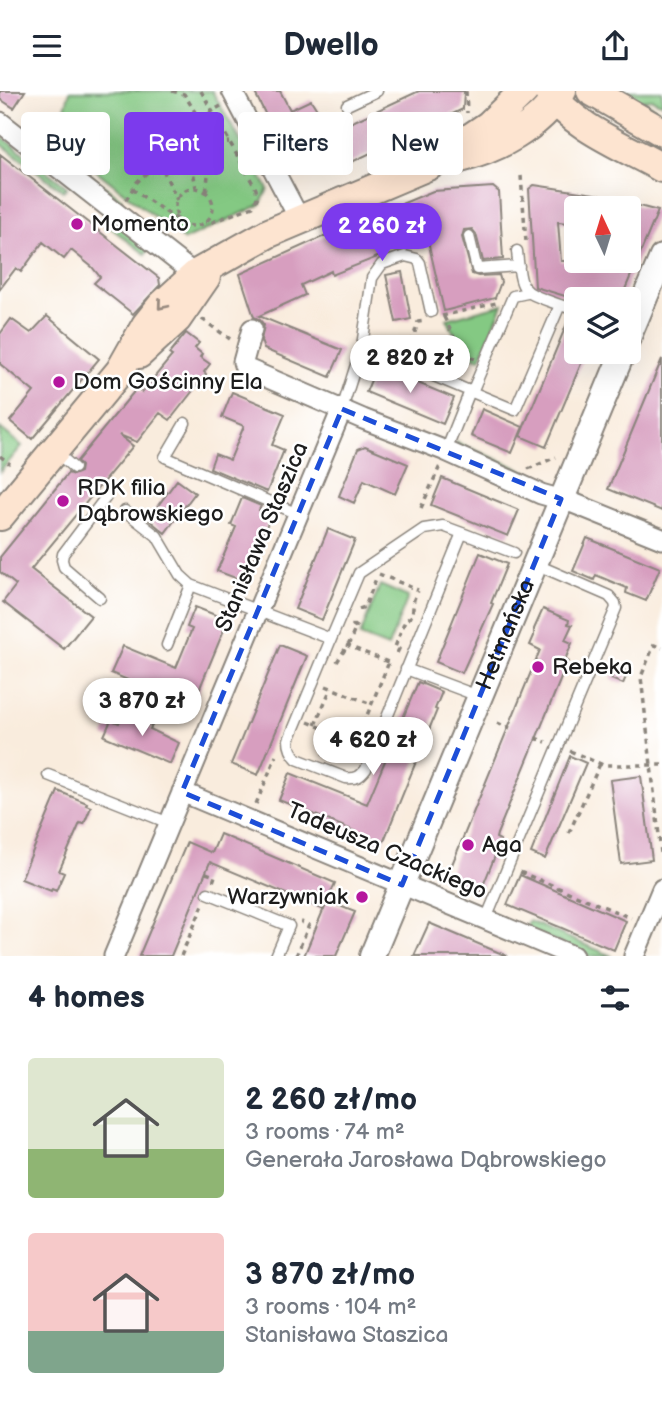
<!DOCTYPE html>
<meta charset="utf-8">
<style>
:root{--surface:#fff;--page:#f6f6f7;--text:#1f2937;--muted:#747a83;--accent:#7c3aed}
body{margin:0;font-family:"Balsamiq Sans",sans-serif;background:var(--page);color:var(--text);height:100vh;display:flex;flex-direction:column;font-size:26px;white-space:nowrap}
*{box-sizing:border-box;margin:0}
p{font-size:23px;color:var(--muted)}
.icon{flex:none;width:38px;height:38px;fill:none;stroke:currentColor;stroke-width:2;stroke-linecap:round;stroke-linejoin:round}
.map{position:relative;height:865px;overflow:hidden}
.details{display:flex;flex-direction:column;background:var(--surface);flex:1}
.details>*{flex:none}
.hud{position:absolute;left:21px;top:21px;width:621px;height:63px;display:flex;gap:14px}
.needle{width:46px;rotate:356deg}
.controls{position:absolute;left:564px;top:105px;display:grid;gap:14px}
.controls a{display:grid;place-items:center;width:77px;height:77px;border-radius:7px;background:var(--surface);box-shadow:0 7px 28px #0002;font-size:35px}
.price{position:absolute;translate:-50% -60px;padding:0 16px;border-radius:24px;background:#fff;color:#222;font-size:23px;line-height:46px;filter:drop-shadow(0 2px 4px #0008)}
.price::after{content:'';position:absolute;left:50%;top:42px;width:21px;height:16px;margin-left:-10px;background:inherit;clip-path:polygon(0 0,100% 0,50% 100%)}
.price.active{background:var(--accent);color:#fff}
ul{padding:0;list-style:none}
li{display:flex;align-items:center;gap:21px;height:175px;padding:0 28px}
li span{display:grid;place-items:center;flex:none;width:196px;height:140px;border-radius:7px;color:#555}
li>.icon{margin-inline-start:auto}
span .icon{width:84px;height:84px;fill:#fffc;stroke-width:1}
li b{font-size:30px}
h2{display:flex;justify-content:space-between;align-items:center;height:84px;padding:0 28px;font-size:30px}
.tag{padding:0 24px;border-radius:7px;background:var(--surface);box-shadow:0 7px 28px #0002;font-size:24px;line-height:63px}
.tag.active{background:var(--accent);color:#fff}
header{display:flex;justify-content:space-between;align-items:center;height:91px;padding:0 28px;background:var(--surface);font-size:32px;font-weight:700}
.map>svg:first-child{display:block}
</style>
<header><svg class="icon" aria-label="menu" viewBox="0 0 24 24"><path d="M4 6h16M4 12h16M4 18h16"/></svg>Dwello<svg class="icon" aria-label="share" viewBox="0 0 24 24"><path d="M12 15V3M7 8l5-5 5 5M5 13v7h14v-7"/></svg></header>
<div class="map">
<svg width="662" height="865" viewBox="0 0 662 865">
<rect width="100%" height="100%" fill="#fff"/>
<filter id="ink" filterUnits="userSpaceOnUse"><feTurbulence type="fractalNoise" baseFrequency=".0143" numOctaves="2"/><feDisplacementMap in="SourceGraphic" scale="14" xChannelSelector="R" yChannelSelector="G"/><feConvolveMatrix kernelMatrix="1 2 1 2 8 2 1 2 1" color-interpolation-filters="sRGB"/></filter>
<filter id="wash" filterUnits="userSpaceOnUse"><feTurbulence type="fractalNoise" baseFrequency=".00686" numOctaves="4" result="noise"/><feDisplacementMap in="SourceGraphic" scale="28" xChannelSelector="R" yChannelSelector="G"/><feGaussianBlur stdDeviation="1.57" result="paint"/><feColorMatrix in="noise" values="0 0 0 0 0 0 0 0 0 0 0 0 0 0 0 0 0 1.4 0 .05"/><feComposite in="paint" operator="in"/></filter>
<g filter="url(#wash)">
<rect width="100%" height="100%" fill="#f9ecdd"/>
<path fill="#84c983" stroke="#507250" stroke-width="2" d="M70,0H212L268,98L260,114L184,149L79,66L94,48L63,24Z
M621,0H662V13L652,8L642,9L662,21V26Z
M0,44L67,96L63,100L0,52Z
M69,67L122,108L120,111L67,69Z
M106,125L149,158L145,163L102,130Z
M503,213L480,268L463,261L447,228Z
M0,337L22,355L0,381Z
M456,351L539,386L537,392L458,356Z
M380,494L408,506L388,556L360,545Z
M529,830L612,865H590L526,838Z"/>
<g id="blocks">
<path fill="#d79ebf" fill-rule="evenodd" d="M0,0H25L14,17L0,8Z
M254,0H280L290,19L311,9L331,41L419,0H464L463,18L333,80L322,57L290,73Z
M74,44L85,52L76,63L65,55Z
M0,63L159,187L160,194L133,223L94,192L100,186L92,176L71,159L64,168L43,151L21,181L16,177L0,198Z
M534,94L594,103L658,120L621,208H575L535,196L529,98ZM576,117H628V170H561L558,131L576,133Z
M493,96L499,101L503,168L483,170L476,143L472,138L464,139L462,146L472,183L478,185L499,184L501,191L495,207L444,220L426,141L378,160L380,165L332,184L331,180L301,194L305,204L259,225L342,259L330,286L264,258L261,250L264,234L260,229L254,226L240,183L331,142L433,100Z
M402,181L411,228L396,231L386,184Z
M47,225L99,268L32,348L10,330L34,301L0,273V243L11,228L31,242Z
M570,225L576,226V261H586L546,356L520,345Z
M186,242L199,252L195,257L202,263L200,266L210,273L204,281L206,283L170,329L160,322L137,351L119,344L133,355L31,478L91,525L64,558L3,511L16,494L0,481V466L68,382L73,384L80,381L81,375L77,370L137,297L142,301L172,265L169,263Z
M662,268V420L608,398Z
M377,275L454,307L443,333L366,301Z
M232,301L285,323L272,354L284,359L267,401L210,377L215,363L230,369L244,335L222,326Z
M482,318L523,336L512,362L471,345Z
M365,355L408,373L395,403L364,389L354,412L339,405L358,358Z
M442,387L519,419L508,445L431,414Z
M177,389L195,402L165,442L148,428Z
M242,407L261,415L259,419L271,424L245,487L238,488L217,480L236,436L231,434Z
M328,438L355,449L322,529L295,518Z
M587,447L660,477L646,510L626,502L627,497L596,484L594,489L573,480Z
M480,462L507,473L491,512L493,513L462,582L436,571Z
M195,516L228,529L192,616L111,582L123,555L176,577L192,538L187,536Z
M543,518L569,529L568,533L572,534L565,549L572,552L565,569L568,570L497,743L496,747L500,749L498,754L499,755L480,802L446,788L540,559L530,554L534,545V538Z
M280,554L307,565L258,684L231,673Z
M616,576L628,581L623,593L611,588Z
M418,591L442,601L435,618L437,619L383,752L279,709L290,682L367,713Z
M123,621L152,634L150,638L179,652L170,673L104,645L111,629L119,632Z
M570,665L586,672L545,768L531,762Z
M641,685L652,769L621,773L610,689Z
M58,700L87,712L86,714L91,716L84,733L80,732L59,780L64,782L56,800L52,798L51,800L21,788Z
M220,743L335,792L324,819L210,771L171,865H139L187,751L212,762Z
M520,784L626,830L614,859L507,814Z
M327,810L355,821L336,865H304Z
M429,832L507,865H414Z"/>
</g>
</g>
<g filter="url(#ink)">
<use href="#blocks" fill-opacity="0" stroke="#8a847c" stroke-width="2"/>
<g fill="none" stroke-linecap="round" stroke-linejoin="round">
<g stroke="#8a847c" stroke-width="13">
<path id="service" d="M347,14L377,0
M469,145L477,178L519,175
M560,214L576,219
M362,255L515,319L560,214C521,200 521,203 517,160
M472,301L513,205L527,202
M342,318L362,255L372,187L382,173L405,165L417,168L420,172L431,221
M185,332L165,366L298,423
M446,360L470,300
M57,362L74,377
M125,420L157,445L180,484L191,494L331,548L289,649C289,657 291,662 297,668L346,687C356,688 360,686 366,678L462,442L443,435L424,438L359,482L331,548
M462,442L514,462
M100,507L64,476L62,469L63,463L106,406
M167,554L191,494
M406,578L478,605
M48,684L169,732
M208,802L289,835L276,865
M486,828L616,517L615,512L609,505L535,473"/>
</g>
<g stroke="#8a847c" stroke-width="23">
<path id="minor" d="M232,0L300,129
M0,31L203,190
M252,238L243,271L245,277L363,328L446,360L541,403L573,412L662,448
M182,701L573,865
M114,865L342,318
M634,865L662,798"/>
</g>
<g stroke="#8a847c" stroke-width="28">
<g id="tertiary">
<path d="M628,247L662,166"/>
<path id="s1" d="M372,865L623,261"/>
</g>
</g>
<g stroke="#8a847c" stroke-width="32">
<path id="secondary" d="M548,0C574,37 623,55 662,77
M591,0L662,41
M457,68C498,58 538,36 562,0
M139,263L177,228L206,186
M0,425L120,280L146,234L162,214L196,183L269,142L430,74L489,34L524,0"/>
</g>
<path stroke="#8a847c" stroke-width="3.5" stroke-dasharray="5 5" stroke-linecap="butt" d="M172,0L184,3C209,42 212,56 206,102
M201,0L256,98L257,107L253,115L213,131H205
M466,0L467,22
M187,44L196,97
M207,53L229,51
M159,70L177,109
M521,85L526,151
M175 116a19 19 0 1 1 38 0a19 19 0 1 1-38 0Z
M132,98L173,126L179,128
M126,109L136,92L212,20L221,15
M442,225L496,212
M444,226L462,263L475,268
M202,228L230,248
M409,261L418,231L425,230
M0,365L10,373
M528,378L556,366
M421,417L440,375
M379,483L418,499
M359,518L365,516L377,485
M346,554L388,571
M348,555L356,536L353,534L354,532
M397,562L399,558L395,556L405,530L412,525L414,508L418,500
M337,571L347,555
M326,595L371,613
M308,631L355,651
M497,632L510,637
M315,634L331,597
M535,647L546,651
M356,651L389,571
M570,660L603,674H662
M323,665L333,641
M256,713L276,665
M569,742L600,673
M661,762L641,586L654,554L662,557
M520,781L631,827
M206,782L215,785L213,791
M181,865L203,814
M296,865L309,834L301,831"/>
<use href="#service" stroke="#fff" stroke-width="10"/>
<use href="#minor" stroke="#fff" stroke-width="19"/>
<use href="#tertiary" stroke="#fff" stroke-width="24"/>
<use href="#secondary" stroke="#fde4d0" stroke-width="28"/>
</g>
<defs><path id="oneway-chevron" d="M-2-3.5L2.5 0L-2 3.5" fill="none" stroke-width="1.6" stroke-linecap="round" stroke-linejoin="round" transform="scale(1.75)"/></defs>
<use stroke="#988a7f" href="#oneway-chevron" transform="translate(162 214) rotate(130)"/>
</g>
<path fill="none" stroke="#1d4ed8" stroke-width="5" stroke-dasharray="14 9" stroke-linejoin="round" d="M342,318L561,408L402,794L182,701Z"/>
<g fill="#b5179e" stroke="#fff" stroke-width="2.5">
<circle cx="77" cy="133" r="7"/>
<circle cx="59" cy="291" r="7"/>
<circle cx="63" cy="410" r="7"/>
<circle cx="538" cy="576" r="7"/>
<circle cx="468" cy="754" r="7"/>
<circle cx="362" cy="806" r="7"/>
</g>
<g text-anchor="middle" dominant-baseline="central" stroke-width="5" stroke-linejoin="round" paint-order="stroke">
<g font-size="23" fill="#1c1c1c" stroke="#fff" text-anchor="start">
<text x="91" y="133">Momento</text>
<text x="73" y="291">Dom Gościnny Ela</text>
<text x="77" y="397">RDK filia<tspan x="77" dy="26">Dąbrowskiego</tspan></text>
<text x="552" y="576">Rebeka</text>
<text x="482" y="754">Aga</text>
<text x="348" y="806" text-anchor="end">Warzywniak</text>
</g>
<g font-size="23" fill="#1c1c1c" stroke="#fff">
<text transform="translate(262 446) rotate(-67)">Stanisława Staszica</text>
<text stroke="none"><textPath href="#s1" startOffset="348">Hetmańska</textPath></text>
<text transform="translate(387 760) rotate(23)">Tadeusza Czackiego</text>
</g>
</g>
</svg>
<div class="controls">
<a><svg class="needle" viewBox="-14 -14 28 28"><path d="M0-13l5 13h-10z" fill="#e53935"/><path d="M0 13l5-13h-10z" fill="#747a83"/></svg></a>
<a><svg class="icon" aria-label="layers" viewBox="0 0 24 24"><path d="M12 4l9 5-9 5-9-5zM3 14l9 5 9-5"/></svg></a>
</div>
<b class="price active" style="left:382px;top:172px">2 260 zł</b>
<b class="price" style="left:410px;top:304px">2 820 zł</b>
<b class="price" style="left:142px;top:647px">3 870 zł</b>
<b class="price" style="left:373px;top:686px">4 620 zł</b>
<div class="hud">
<a class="tag">Buy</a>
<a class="tag active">Rent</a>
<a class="tag">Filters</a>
<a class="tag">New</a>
</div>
</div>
<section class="details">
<h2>4 homes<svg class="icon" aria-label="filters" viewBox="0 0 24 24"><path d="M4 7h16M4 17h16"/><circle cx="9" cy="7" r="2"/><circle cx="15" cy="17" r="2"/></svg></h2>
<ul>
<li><span style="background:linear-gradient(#dfe7d0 65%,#8fb573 0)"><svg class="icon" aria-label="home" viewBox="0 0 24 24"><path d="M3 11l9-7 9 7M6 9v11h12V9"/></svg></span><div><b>2 260 zł/mo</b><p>3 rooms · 74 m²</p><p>Generała Jarosława Dąbrowskiego</p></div></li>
<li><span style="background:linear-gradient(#f6c9c9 70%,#7fa58c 0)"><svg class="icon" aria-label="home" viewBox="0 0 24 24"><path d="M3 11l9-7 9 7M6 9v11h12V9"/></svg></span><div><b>3 870 zł/mo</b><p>3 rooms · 104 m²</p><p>Stanisława Staszica</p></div></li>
</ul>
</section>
